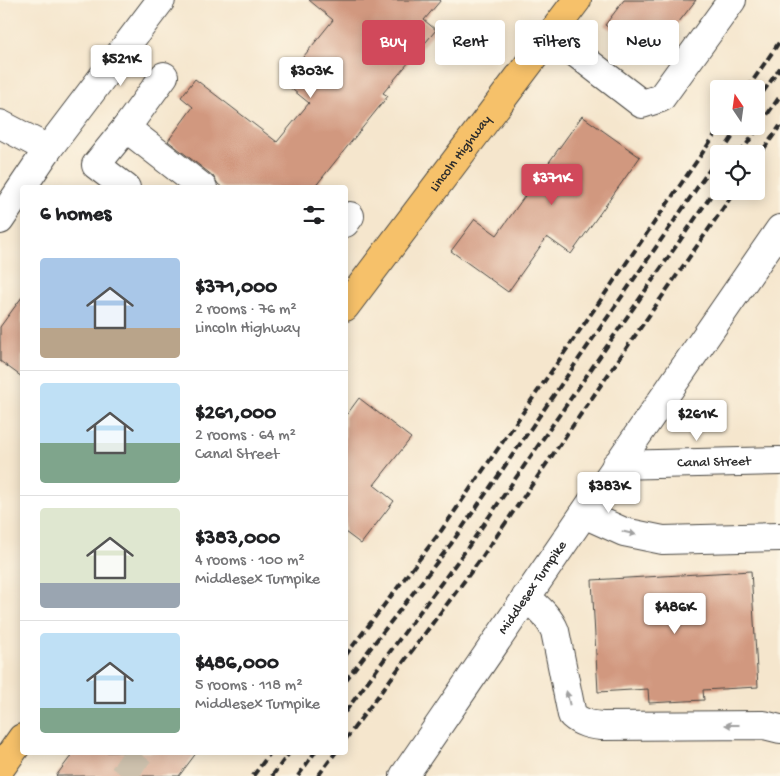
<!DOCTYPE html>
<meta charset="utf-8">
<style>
:root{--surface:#fff;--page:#f2f2f2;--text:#202124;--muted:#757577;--line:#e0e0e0;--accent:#d1495b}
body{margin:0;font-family:"Gochi Hand",sans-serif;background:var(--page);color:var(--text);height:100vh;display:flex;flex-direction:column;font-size:19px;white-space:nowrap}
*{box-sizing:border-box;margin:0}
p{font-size:16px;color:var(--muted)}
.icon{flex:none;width:28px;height:28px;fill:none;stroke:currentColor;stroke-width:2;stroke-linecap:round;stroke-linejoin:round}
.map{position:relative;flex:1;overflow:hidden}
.drawer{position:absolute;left:20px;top:185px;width:328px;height:570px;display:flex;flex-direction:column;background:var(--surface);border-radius:5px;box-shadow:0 2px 12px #0003}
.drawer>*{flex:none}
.guide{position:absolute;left:362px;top:20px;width:342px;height:45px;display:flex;gap:10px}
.needle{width:32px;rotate:347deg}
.buttons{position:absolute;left:710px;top:80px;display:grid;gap:10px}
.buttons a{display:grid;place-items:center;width:55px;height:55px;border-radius:5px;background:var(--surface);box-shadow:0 2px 12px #0003;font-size:25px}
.price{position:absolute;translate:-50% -42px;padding:0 11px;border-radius:5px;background:#fff;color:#222;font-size:16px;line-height:32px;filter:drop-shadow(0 1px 2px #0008)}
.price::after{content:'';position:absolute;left:50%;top:30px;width:15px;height:11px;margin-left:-8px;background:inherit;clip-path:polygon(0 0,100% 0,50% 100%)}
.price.selected{background:var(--accent);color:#fff}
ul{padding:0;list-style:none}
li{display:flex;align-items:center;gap:15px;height:125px;padding:0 20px}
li+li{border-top:1px solid var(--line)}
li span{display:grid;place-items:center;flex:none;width:140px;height:100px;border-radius:5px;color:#555}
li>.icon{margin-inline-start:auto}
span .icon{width:60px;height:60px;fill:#fffc;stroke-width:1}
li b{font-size:21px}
h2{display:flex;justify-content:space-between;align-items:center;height:60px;padding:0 20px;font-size:21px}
.tag{padding:0 18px;border-radius:5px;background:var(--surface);box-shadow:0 2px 12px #0003;font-size:18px;line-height:45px}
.tag.selected{background:var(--accent);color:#fff}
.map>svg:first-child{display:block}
</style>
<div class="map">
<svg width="780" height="776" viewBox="0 0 780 776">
<rect width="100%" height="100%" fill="#fcf5e5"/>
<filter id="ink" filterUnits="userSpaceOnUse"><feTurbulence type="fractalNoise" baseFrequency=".02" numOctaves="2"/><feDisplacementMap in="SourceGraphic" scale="10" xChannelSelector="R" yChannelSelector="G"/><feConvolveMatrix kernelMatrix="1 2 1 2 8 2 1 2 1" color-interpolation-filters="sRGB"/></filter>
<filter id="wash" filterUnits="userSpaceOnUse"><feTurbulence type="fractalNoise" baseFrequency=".0096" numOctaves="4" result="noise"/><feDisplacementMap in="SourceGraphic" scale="20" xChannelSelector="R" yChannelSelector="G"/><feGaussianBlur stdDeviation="1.12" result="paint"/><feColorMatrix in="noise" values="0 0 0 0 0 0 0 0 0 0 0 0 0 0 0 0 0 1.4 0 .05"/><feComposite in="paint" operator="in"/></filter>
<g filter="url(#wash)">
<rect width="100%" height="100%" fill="#f5e6cd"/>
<g id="blocks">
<path fill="#d1987f" d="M309,0H441L424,20L436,30L383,93L388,96L314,188H223L218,184L213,176L168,141L193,107L181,97L195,79L277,142L309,103L283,82L333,20Z
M624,0H696L650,59L605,25Z
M582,116L640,157L571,254L547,237L508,292L451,251L475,219L497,235Z
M22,297V377L0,361V327Z
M359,398L411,438L374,485L394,501L361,544L345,532V417Z
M751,571L758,687L703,690L704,700L649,703L648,689L598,692L592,580Z
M74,752H197L179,776H56Z"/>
</g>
</g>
<g filter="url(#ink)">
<use href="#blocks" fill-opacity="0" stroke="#494743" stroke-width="1"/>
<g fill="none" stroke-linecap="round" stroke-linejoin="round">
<path stroke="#cdc1ad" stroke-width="28" stroke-dasharray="28 14" stroke-linecap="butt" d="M123,776L140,752"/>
<g stroke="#494743" stroke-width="30">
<g id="minor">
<path d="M551,34L642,104L661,98L732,0"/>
<path d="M164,76L126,128L203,188"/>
<path d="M0,124L48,149"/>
<path d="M126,128L96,165L126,188"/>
<path d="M0,220L48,149L161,0"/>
<path d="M345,223L350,216"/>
<path id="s1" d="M616,465L780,461"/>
<path d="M584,514L624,532L663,540L780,537"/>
<path d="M526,597C537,607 549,616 555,631L572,715C581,723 590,725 602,726L764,725L780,729"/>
<path id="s2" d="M404,776C529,593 654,411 780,229"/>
</g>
</g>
<g stroke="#494743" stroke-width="30">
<g id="major">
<path id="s3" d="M345,307L577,0"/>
<path d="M0,769L22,738"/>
</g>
</g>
<use href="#minor" stroke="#fff" stroke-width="28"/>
<use href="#major" stroke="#f6c16b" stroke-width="28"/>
<path stroke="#2b2b2b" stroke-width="4" stroke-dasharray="8 4" stroke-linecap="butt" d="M747,89L780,41
M756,102L780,68
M721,154L740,126
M740,154L780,96
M756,160L780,126
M345,656L441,531L721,126
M345,681L451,544L719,156
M345,712L466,550L719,184
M345,740L480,560L735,191
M253,776L271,752
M272,776L290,752
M298,776L315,752
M318,776L336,752"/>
</g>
<defs><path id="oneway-solid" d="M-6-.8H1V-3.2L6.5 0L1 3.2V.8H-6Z" transform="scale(1.25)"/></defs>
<g fill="#a0a0a0">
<use href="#oneway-solid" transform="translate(629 533) rotate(14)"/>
<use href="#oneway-solid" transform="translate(568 698) rotate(-103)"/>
<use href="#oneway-solid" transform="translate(732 725) rotate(-180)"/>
</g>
</g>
<g text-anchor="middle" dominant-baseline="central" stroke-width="4.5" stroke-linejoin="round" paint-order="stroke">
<g font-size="14" fill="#2b2b2b" stroke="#fcf5e5">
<text stroke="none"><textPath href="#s3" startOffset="192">Lincoln Highway</textPath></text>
<text stroke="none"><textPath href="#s1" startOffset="98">Canal Street</textPath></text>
<text stroke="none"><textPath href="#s2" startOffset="228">Middlesex Turnpike</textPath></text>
</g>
</g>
</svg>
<div class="buttons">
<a><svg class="needle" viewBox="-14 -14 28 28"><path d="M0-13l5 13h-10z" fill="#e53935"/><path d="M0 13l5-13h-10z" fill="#757577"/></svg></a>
<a><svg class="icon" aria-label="locate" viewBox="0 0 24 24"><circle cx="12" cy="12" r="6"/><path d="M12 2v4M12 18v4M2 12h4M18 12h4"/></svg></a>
</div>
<b class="price" style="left:121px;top:87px">$521K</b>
<b class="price" style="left:311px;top:99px">$303K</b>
<b class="price selected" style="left:552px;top:206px">$371K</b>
<b class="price" style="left:697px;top:442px">$261K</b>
<b class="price" style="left:609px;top:514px">$383K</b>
<b class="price" style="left:675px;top:635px">$486K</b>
<div class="guide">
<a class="tag selected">Buy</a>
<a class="tag">Rent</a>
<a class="tag">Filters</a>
<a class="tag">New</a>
</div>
<section class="drawer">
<h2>6 homes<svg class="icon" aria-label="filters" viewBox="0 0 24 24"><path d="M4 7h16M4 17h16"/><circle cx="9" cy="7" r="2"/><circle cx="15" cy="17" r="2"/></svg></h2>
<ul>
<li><span style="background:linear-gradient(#a9c7e8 70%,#b9a48a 0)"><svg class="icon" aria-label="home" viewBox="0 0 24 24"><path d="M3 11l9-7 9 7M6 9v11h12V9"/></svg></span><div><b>$371,000</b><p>2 rooms · 76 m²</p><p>Lincoln Highway</p></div></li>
<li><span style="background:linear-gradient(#bfe0f5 60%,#7fa58c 0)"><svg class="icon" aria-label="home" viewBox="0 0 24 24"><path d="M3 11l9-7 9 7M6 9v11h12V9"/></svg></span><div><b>$261,000</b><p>2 rooms · 64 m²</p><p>Canal Street</p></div></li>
<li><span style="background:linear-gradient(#dfe7d0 75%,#9aa5b1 0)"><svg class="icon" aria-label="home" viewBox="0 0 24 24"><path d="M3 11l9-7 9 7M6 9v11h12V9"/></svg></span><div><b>$383,000</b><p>4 rooms · 100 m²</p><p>Middlesex Turnpike</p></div></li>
<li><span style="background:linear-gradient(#bfe0f5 75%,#7fa58c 0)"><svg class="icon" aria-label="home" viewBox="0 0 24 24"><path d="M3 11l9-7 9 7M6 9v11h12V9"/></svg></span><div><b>$486,000</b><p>5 rooms · 118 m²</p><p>Middlesex Turnpike</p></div></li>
</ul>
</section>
</div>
